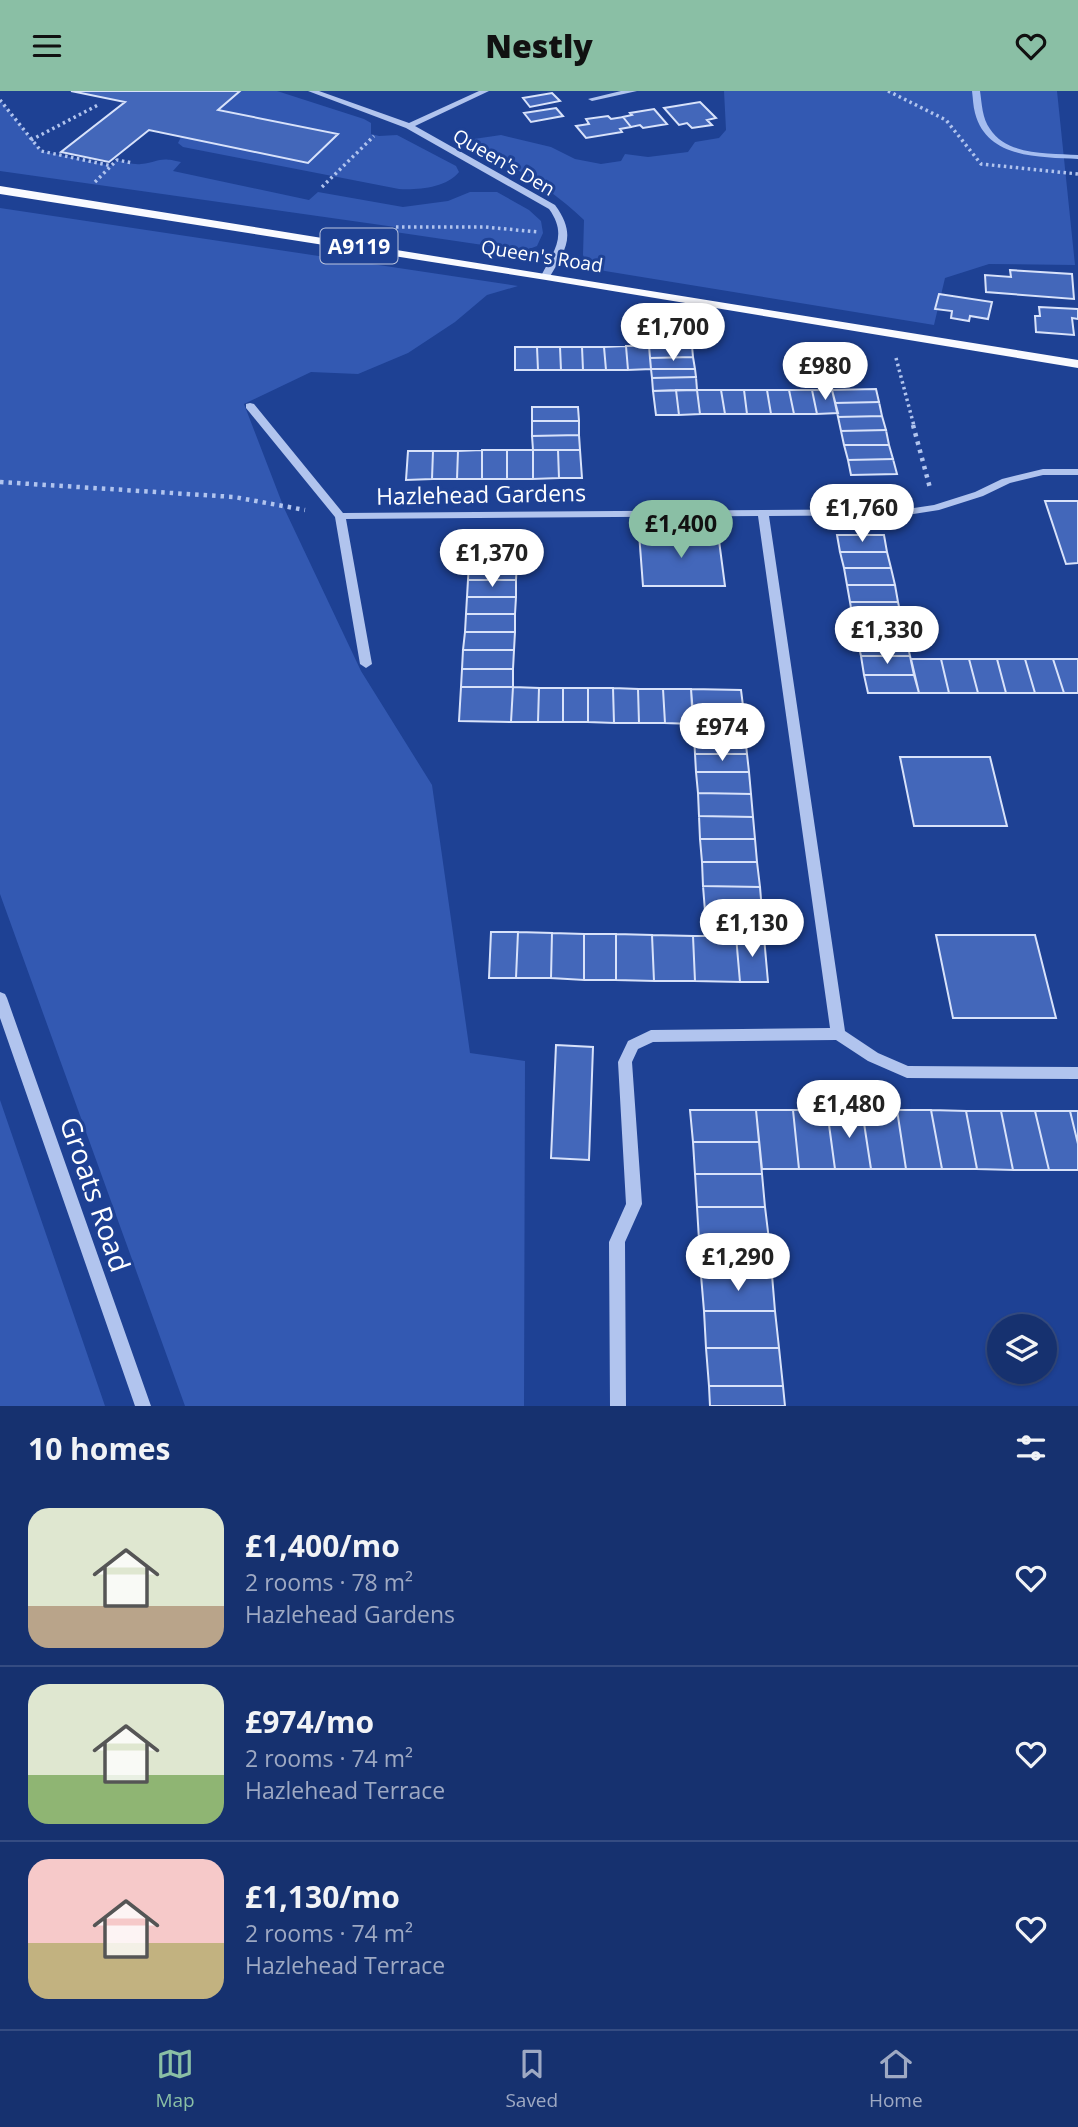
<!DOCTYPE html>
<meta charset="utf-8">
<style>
:root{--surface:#16316f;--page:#1f3974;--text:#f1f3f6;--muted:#9ea9c3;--line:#354c82;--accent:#8abfa5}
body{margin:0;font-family:"Open Sans",sans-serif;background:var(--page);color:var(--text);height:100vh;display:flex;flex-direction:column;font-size:26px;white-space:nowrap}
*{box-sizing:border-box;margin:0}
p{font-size:23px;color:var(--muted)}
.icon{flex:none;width:38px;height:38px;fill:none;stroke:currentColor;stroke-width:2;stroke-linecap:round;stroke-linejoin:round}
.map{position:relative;height:1315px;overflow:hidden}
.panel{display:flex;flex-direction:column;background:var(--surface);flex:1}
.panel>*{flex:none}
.tools{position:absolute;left:987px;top:1223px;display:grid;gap:14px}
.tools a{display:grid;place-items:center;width:70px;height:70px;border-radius:50%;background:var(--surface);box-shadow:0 2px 5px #0004,0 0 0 2px var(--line);font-size:35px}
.price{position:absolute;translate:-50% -60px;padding:0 16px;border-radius:24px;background:#fff;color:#222;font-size:23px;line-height:46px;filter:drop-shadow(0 2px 4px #0008)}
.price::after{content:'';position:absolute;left:50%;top:42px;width:21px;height:16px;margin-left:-10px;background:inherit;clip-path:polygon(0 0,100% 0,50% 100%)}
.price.current{background:var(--accent);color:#111}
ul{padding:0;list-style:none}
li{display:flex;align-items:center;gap:21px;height:175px;padding:0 28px}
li+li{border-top:2px solid var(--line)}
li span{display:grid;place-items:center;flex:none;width:196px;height:140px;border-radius:21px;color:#555}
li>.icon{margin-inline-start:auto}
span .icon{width:84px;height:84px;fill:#fffc;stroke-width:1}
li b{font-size:30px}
h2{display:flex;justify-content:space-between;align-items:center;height:84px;padding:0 28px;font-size:30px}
header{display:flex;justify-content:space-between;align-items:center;height:91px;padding:0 28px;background:var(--accent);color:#111;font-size:32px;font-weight:800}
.dock{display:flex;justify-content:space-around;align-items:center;height:98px;border-top:2px solid var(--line);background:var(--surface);font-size:19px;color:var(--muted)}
.dock a{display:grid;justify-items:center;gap:4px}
.dock .current{color:var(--accent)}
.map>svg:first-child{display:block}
</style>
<header><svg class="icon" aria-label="menu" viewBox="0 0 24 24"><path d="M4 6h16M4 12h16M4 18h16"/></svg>Nestly<svg class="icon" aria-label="heart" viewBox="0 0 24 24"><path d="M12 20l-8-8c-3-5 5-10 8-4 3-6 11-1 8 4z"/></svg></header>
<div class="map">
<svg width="1078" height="1315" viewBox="0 0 1078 1315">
<rect width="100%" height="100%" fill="#1e4194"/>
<path fill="#3359b2" d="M240,0H277L364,28L371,32V43L379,45L397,44L456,75L459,81C446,97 418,99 399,98L183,56L178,52L181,46L308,72L337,44L218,19Z
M724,0H1057L1075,174L989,173L945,187L934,234L605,180L588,175L583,164L584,129C550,96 508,73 467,49L501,44L551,56L575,68L601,73L621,70L625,63L648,66L688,61L695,51L719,47L726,39Z
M0,9L41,60L111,75L117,69C124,71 134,74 141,73C160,71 158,65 181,71L173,80L309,109L318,101L403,116L448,110L470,101H497L529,119L541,130L543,142L537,155L524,160L395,141V136L0,80Z
M0,117L518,195L487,204L455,231L408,262L358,283L311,281L244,313L284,417L361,580L432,694L470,962L525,970L524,1315H185L0,803Z
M0,1009L105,1315H0Z"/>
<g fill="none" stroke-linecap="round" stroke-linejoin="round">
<path fill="#a5bdf0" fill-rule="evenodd" d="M972,0H980C982,13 982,27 990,38C1007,65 1050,62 1078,64V68C1040,66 987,68 975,22C973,15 973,7 972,0Z"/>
</g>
<path fill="#4367ba" stroke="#d8e2fa" stroke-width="2" d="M71,0H240L218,19L338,43L308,72L149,39L109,71L61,61L125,11Z
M552,2L560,10L530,16L523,7Z
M700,11L716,27L707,29L712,34L692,37L687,32L679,34L664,17Z
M556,17L563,25L531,31L524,22Z
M654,18L667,33L643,37L640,34L631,36L623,26L632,24L630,22Z
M608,25L611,28L623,26L631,36L620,38L622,41L586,47L576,35L589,33L586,28Z
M1010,179L1072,183L1074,208L986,201L985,184L1011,186Z
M939,203L992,211L988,228L970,225L969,230L951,227L952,220L935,218Z
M1039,216L1078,218V228L1072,227L1074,244L1036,241L1035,225H1040Z
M626,255L628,279H606L604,256Z
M626,255H649L651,278L628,279Z
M649,255H692L693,266L650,267Z
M515,256H537L538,279H515Z
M537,256H560L561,279H538Z
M560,256H582L583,279H561Z
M582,256H604L606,279H583Z
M693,266L695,278H651L650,267Z
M651,278H695L696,286L652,287Z
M696,286L697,299L653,300L652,287Z
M876,298L879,311L835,312L832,299Z
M676,299H697L700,323L679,324Z
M676,299L679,324H656L653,300Z
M697,299H721L725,323H700Z
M721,299H744L747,323H725Z
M744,299H767L771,323H747Z
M767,299H789L794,323H771Z
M789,299H812L817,323H794Z
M812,299H832L838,322L817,323Z
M879,311L882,325L838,326L835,312Z
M532,316H578L579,330H532Z
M882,325L886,339L841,340L838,326Z
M532,330H579V344L532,345Z
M886,339L889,354H844L841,340Z
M579,344L580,359H533L532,345Z
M844,354H889L893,368L848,369Z
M482,359H507V388H482Z
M482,359V388H457L458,360Z
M507,359H533V388H507Z
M533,359H558L559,387L533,388Z
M558,359H580L582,387H559Z
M408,360H433L432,388L406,389Z
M433,360H458L457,388H432Z
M893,368L897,383L851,384L848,369Z
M1045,410H1078V472L1066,473Z
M471,439L518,440V456H470Z
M639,442H718L725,495H643Z
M837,444H884L887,461H840Z
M470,456H518L517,472H469Z
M840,461H887L891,477H844Z
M469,472H517L516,489H468Z
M844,477H891L895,494H847Z
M468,489H516V506H467Z
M847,494H895L898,511H850Z
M467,506H516L515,523H466Z
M850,511H898L902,529H853Z
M466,523H515V541H465Z
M853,529H902L906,547H857Z
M465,541H515L514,559H463Z
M857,547H906L910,565H861Z
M463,559H514L513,578H462Z
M861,565H910L914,584H864Z
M911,568H941L949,602H919Z
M941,568H969L978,602H949Z
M969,568H997L1006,602H978Z
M997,568H1025L1035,602H1006Z
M1025,568H1053L1064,602H1035Z
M1053,568H1078V602H1064Z
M462,578H513V596H461Z
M864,584H914L919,602H868Z
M461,596H513L511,631L459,630Z
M513,596L539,597L538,631H511Z
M539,597H563V631H538Z
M563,597H588V631H563Z
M588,597H613L614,632L588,631Z
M613,597L638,598L639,632H614Z
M638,598H663L665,632H639Z
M663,598H691L693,633L665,632Z
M691,598L741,599L744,623L693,622Z
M693,622L744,623L745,644H694Z
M694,644H745L747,663H695Z
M695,663H747L749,681H696Z
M900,666H990L1007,735H914Z
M696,681H749L751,703L698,702Z
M698,702L751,703L753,726L699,725Z
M699,725L753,726L755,748H700Z
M700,748H755L757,771H702Z
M702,771H757L760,796L703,795Z
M703,795L760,796L762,820H705Z
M705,820H762L764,846L706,845Z
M491,841H518L516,887H489Z
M518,841L552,842L551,887H516Z
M552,842L584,843V889L551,887Z
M584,843H616V889H584Z
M616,843L652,844L654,890L616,889Z
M652,844L693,845L695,890H654Z
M936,844H1035L1056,927H953Z
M693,845H736L740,891L695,890Z
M736,845L764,846L768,891H740Z
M556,954L593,956L589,1069L551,1067Z
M690,1019H756L759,1051H693Z
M756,1019H793L799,1078H762Z
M793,1019H827L835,1078H799Z
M827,1019H862L871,1078H835Z
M862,1019H897L906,1078H871Z
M897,1019H931L942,1078H906Z
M931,1019L966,1020L977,1078H942Z
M966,1020H1001L1013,1079L977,1078Z
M1001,1020H1035L1049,1079H1013Z
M1035,1020H1070L1078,1053V1079H1049Z
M1070,1020H1078V1053Z
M693,1051H759L762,1083H695Z
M695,1083H762L765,1116H697Z
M697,1116H765L769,1149H699Z
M699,1149H769L772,1184H701Z
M701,1184H772L775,1220H704Z
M704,1220H775L779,1257H706Z
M706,1257H779L783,1295H709Z
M709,1295H783L785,1315H710Z"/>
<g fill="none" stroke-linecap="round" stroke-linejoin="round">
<path stroke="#b1c4ee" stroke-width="3.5" stroke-dasharray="2.5 3.5" stroke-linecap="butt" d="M888,0L946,29L981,73L1078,83
M0,9L41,60L112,75
M31,49L98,14
M95,91L117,69L133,72
M322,96L374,45
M396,136H485L538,141
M896,267L914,335"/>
<path stroke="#b1c4ee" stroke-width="4.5" stroke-dasharray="3.5 5" stroke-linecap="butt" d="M913,334L930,397
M0,391L234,406L305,419"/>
<path fill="#b1c4ee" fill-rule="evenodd" d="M308,0H319L409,32L479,0H489L415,35L555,114C577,144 566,158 549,187L546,188L541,185C554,160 568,144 549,118L406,37Z
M621,0H637L592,10L588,8Z
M250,312L254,313L343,422L907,418L934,414L975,401L1002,388L1043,378H1078V384H1043L1010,392L983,405L939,419L907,424L769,425L845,940L878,962L908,975L1078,976V988L907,987L868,970L836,949L653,951L638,958L632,971L642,1113L625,1151L626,1315H610L609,1151L626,1113L618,971L628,950L651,939L830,937L758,425L346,428L372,573L366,577L360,573L335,426L246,317V313Z
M0,901L5,903L7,907L151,1315H135L0,927Z"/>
<path fill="#f9faff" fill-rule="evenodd" d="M0,95L1078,269V277L546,189L0,103Z"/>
</g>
<g text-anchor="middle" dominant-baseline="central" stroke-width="6" stroke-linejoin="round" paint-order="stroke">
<g font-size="19" fill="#fff" stroke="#1e4194">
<text transform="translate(504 71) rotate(30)">Queen's Den</text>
<text transform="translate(542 165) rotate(9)">Queen's Road</text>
</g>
<rect fill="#1e4194" stroke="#bcc6df" stroke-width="2" x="320.5" y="137.5" width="77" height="35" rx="5"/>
<g font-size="21" font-weight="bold" fill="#fff">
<text x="359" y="155">A9119</text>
</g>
<g font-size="23" fill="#fff" stroke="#1e4194">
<text transform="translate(481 403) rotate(-1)">Hazlehead Gardens</text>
</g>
<g font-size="28" fill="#fff" stroke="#1e4194">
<text transform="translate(96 1103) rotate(71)">Groats Road</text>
</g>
</g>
</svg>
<div class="tools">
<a><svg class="icon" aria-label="layers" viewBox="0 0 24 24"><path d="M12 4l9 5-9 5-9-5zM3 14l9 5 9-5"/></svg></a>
</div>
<b class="price" style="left:673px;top:272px">£1,700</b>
<b class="price" style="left:825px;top:311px">£980</b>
<b class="price" style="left:862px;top:453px">£1,760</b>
<b class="price current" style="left:681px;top:469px">£1,400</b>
<b class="price" style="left:492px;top:498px">£1,370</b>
<b class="price" style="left:887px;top:575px">£1,330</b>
<b class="price" style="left:722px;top:672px">£974</b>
<b class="price" style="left:752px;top:868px">£1,130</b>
<b class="price" style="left:849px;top:1049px">£1,480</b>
<b class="price" style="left:738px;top:1202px">£1,290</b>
</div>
<section class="panel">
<h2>10 homes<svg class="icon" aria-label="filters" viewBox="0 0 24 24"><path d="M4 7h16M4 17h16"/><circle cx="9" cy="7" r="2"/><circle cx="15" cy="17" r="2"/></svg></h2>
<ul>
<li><span style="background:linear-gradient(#dfe7d0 70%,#b9a48a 0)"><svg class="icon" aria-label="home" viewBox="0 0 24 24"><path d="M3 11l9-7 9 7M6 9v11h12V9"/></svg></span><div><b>£1,400/mo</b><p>2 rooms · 78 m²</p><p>Hazlehead Gardens</p></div><svg class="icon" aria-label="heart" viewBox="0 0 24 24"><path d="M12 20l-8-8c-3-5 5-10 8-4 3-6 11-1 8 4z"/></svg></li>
<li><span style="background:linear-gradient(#dfe7d0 65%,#8fb573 0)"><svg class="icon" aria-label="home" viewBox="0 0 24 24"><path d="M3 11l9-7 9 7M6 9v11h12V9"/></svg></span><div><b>£974/mo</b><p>2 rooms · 74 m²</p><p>Hazlehead Terrace</p></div><svg class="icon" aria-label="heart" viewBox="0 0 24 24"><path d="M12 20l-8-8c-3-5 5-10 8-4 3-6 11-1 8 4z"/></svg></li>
<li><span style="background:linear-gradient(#f6c9c9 60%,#c2b280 0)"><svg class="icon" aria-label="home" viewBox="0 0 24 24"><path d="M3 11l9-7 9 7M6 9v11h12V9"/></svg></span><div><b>£1,130/mo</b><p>2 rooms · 74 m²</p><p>Hazlehead Terrace</p></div><svg class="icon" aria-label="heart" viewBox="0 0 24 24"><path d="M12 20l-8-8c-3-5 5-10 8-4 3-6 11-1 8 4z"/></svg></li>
</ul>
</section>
<nav class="dock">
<a class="current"><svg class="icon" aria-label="map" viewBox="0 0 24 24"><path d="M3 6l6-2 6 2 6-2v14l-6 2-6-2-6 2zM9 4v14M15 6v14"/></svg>Map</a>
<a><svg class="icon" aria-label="saved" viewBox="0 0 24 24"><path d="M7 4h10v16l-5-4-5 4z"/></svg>Saved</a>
<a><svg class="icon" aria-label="home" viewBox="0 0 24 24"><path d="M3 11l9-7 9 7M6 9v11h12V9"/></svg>Home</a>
</nav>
